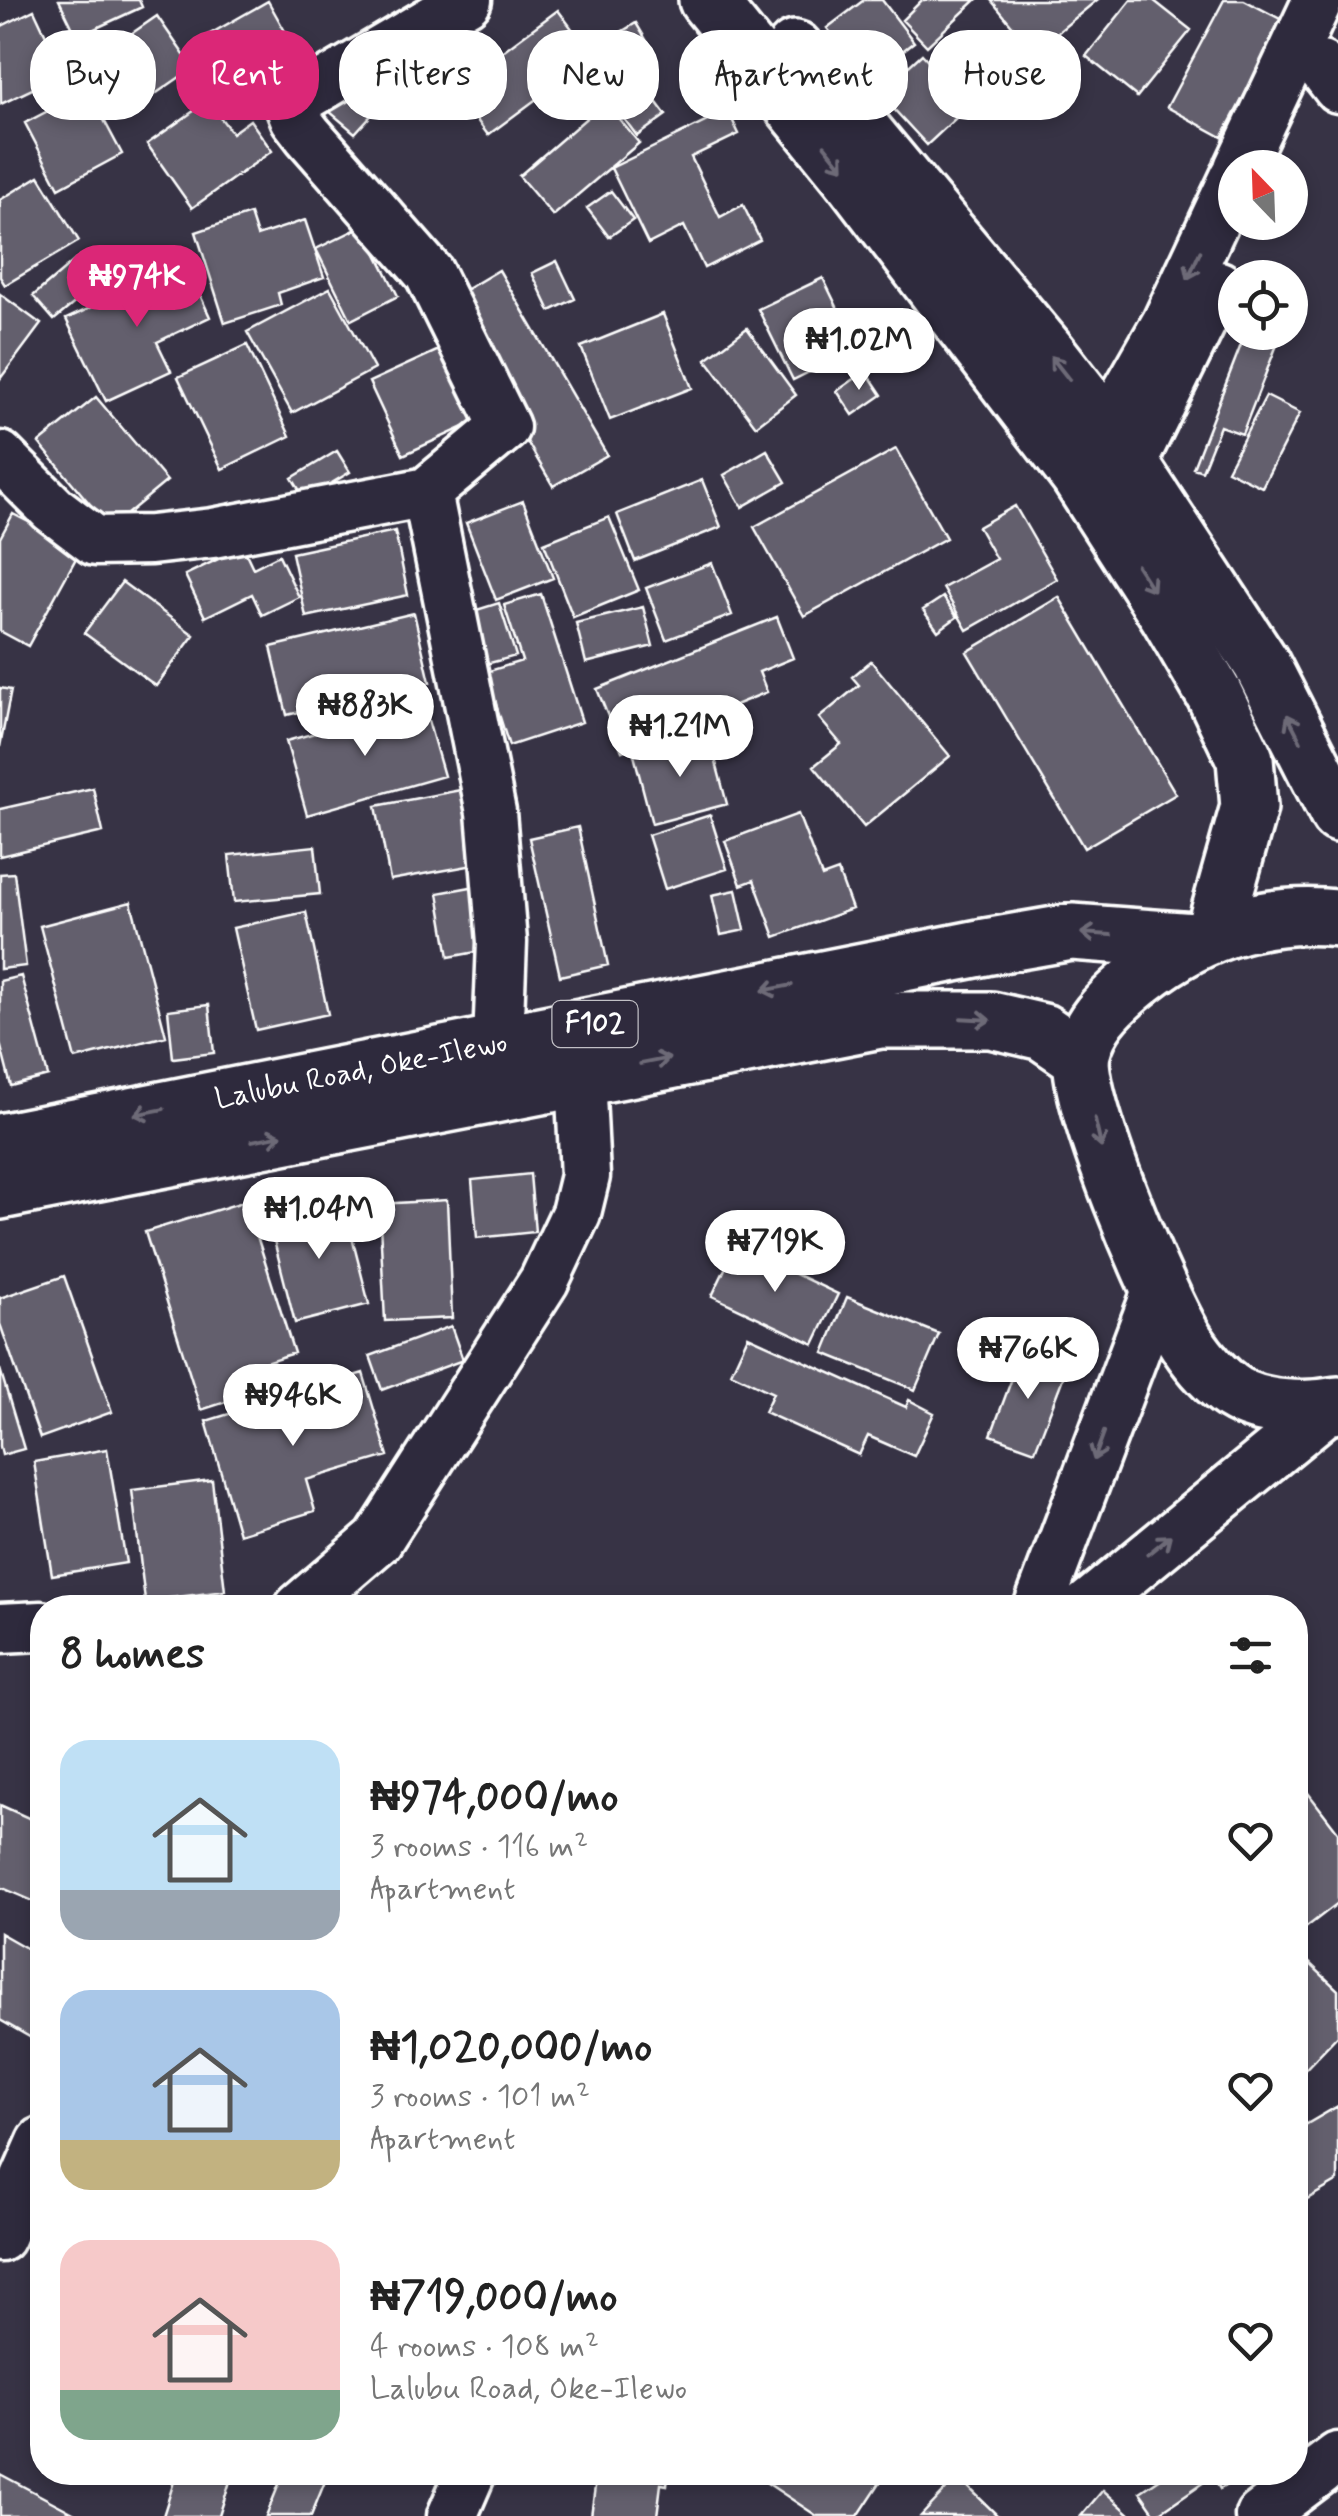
<!DOCTYPE html>
<meta charset="utf-8">
<style>
:root{--surface:#fff;--page:#f6f6f6;--text:#222;--muted:#767676;--accent:#db2777}
body{margin:0;font-family:Mynerve,sans-serif;background:var(--page);color:var(--text);height:100vh;display:flex;flex-direction:column;font-size:38px;white-space:nowrap}
*{box-sizing:border-box;margin:0}
p{font-size:32px;color:var(--muted)}
.icon{flex:none;width:55px;height:55px;fill:none;stroke:currentColor;stroke-width:2;stroke-linecap:round;stroke-linejoin:round}
.map{position:relative;flex:1;overflow:hidden}
.panel{position:absolute;left:30px;top:1595px;width:1278px;height:890px;display:flex;flex-direction:column;background:var(--surface);border-radius:40px;box-shadow:0 5px 15px #0003}
.panel>*{flex:none}
.banner{position:absolute;left:30px;top:30px;width:1280px;height:90px;display:flex;gap:20px}
.needle{width:65px;rotate:337deg}
.buttons{position:absolute;left:1218px;top:150px;display:grid;gap:20px}
.buttons a{display:grid;place-items:center;width:90px;height:90px;border-radius:50%;background:var(--surface);box-shadow:0 5px 15px #0003;font-size:50px}
.price{position:absolute;translate:-50% -85px;padding:0 22px;border-radius:35px;background:#fff;color:#222;font-size:32px;line-height:65px;filter:drop-shadow(0 2px 5px #0008)}
.price::after{content:'';position:absolute;left:50%;top:60px;width:30px;height:22px;margin-left:-15px;background:inherit;clip-path:polygon(0 0,100% 0,50% 100%)}
.price.on{background:var(--accent);color:#fff}
ul{padding:0;list-style:none}
li{display:flex;align-items:center;gap:30px;height:250px;padding:0 30px}
li span{display:grid;place-items:center;flex:none;width:280px;height:200px;border-radius:30px;color:#555}
li>.icon{margin-inline-start:auto}
span .icon{width:120px;height:120px;fill:#fffc;stroke-width:1}
li b{font-size:42px}
h2{display:flex;justify-content:space-between;align-items:center;height:120px;padding:0 30px;font-size:42px}
.tag{padding:0 35px;border-radius:40px;background:var(--surface);box-shadow:0 5px 15px #0003;font-size:35px;line-height:90px}
.tag.on{background:var(--accent);color:#fff}
.map>svg:first-child{display:block}
</style>
<div class="map">
<svg width="1338" height="2516" viewBox="0 0 1338 2516">
<rect width="100%" height="100%" fill="#373345"/>
<filter id="ink" filterUnits="userSpaceOnUse"><feTurbulence type="fractalNoise" baseFrequency=".01" numOctaves="2"/><feDisplacementMap in="SourceGraphic" scale="20" xChannelSelector="R" yChannelSelector="G"/><feConvolveMatrix kernelMatrix="1 2 1 2 8 2 1 2 1" color-interpolation-filters="sRGB"/></filter>
<g filter="url(#ink)">
<path fill="#635f6d" stroke="#fff" stroke-width="2.5" d="M59,0H139L142,7L77,37Z
M864,0H882L914,42L866,79L827,28Z
M922,0H976L927,46L902,20Z
M991,0H1097L1034,52Z
M1131,0H1153L1191,30L1137,97L1086,56Z
M1224,0H1244L1284,21L1222,137L1167,107Z
M268,1L308,72L249,105L210,34Z
M34,10L64,74L1,104L0,27Z
M558,10L593,57L488,135L453,88Z
M157,16L193,68L135,108L99,56Z
M636,23L648,43L625,57L613,37Z
M922,54L970,105L927,145L879,93Z
M634,72L666,115L637,136L605,93Z
M359,80L384,101L355,133L330,112Z
M88,90L122,154L59,188L25,123Z
M208,101L232,133L250,120L272,151L192,208L147,144Z
M605,102L639,143L553,216L519,176Z
M728,111L739,134L691,157L720,217L743,205L760,240L704,268L684,226L648,244L611,168Z
M39,176L79,241L5,285L0,277V200Z
M611,191L633,220L609,237L587,208Z
M250,214L257,236L305,220L324,277L278,293L281,305L225,323L196,232Z
M363,226L398,296L351,320L316,249Z
M80,256L101,281L54,320L33,296Z
M557,261L575,299L550,311L532,273Z
M186,264L210,317L157,342L171,371L106,401L66,319Z
M499,270L607,455L553,486L445,302Z
M823,278L857,348L793,380L758,309Z
M330,288L374,369L292,413L247,332Z
M0,294L41,324L0,379Z
M663,314L692,388L610,420L581,347Z
M747,328L796,395L756,426L706,359Z
M1246,332H1282L1242,434L1220,426L1202,471L1193,468Z
M452,344L486,417L403,455L369,382Z
M247,345L290,436L222,469L178,377Z
M866,371L882,395L853,415L837,391Z
M1266,396L1300,413L1262,487L1227,470Z
M96,397L167,481L110,528L39,443Z
M896,449L946,538L804,616L754,527Z
M767,450L786,482L742,507L724,475Z
M337,451L350,472L305,499L292,478Z
M702,480L721,527L635,561L617,514Z
M523,501L553,578L496,600L466,523Z
M1015,506L1057,579L967,630L943,588L996,559L978,527Z
M13,514L81,549L28,646L0,631V538Z
M609,517L639,590L573,617L544,543Z
M395,531L408,595L306,617L292,553Z
M243,547L253,568L279,555L299,597L262,615L252,594L205,617L185,575Z
M712,563L732,615L666,640L646,588Z
M122,582L194,635L156,686L84,633Z
M541,594L582,722L509,746L486,672L522,661L504,605Z
M943,597L957,617L938,631L923,610Z
M1059,597L1176,794L1084,848L967,652Z
M499,603L516,656L486,664L470,612Z
M643,607L653,646L586,663L576,623Z
M414,613L430,682L287,715L271,647Z
M777,617L793,658L759,672L767,692L622,751L597,689Z
M871,661L950,756L864,827L814,766L841,744L819,718L859,685L852,677Z
M0,688L11,690L0,747Z
M423,703L444,776L307,815L286,741Z
M709,736L727,804L652,824L634,755Z
M93,788L103,832L0,856V809Z
M471,788L485,863L390,880L376,806Z
M798,814L822,877L838,871L852,909L775,937L754,880L741,885L725,841Z
M710,815L727,869L665,889L648,835Z
M578,827L608,965L560,976L529,838Z
M315,846L320,894L234,902L229,855Z
M14,873L26,966L0,969V874Z
M476,886L487,950L449,957L438,893Z
M736,890L745,930L721,935L712,895Z
M131,902L166,1036L75,1059L40,926Z
M306,912L328,1014L256,1030L233,928Z
M21,976L48,1076L11,1086L0,1043V981Z
M209,1005L214,1053L173,1058L168,1010Z
M530,1174L535,1232L477,1238L472,1180Z
M447,1200L452,1318L385,1321L379,1204Z
M246,1201L294,1353L240,1370L248,1395L201,1410L145,1232Z
M343,1202L369,1304L295,1323L269,1221Z
M736,1246L838,1294L814,1344L712,1296Z
M64,1276L112,1412L40,1438L0,1324V1298Z
M847,1297L939,1334L915,1390L824,1353Z
M451,1326L463,1360L382,1390L370,1356Z
M748,1336L906,1407L909,1400L934,1413L914,1456L868,1436L859,1455L764,1412L773,1393L731,1373Z
M1021,1354L1066,1370L1035,1451L991,1435Z
M0,1369L24,1449L2,1455L0,1446Z
M363,1373L388,1456L306,1480L315,1511L239,1534L206,1421Z
M107,1449L126,1563L52,1575L34,1462Z
M212,1480L225,1591L145,1601L132,1490Z
M1295,1776L1338,1832V1903L1295,1936Z
M0,1805L42,1824V1905L0,1887Z
M0,1933L42,1957V2044L0,2020Z
M1305,1959L1338,1990V2035L1295,2080V1969Z
M1338,2106V2181L1295,2206V2131Z
M177,2472H233L219,2516H163Z
M284,2472H310L326,2479L311,2516H266Z
M597,2472H669L667,2485L661,2484L657,2516H591Z
M774,2472H887L858,2516H817L767,2483Z
M1170,2472H1197L1204,2482L1156,2515L1140,2492Z
M1210,2472H1248L1220,2489Z
M0,2474L79,2516H0Z
M958,2477L998,2516H921Z
M1103,2490L1132,2516H1081Z"/>
<g fill="none" stroke-linecap="round" stroke-linejoin="round">
<g stroke="#fff" stroke-width="55">
<path id="minor" d="M1321,66L1338,88
M1239,168L1318,0
M0,456L53,509L95,541L151,540L213,533L427,492L505,427L429,273L308,135L295,118L290,105L467,0
M1090,457L1167,322L1235,177
M427,492L491,812L502,942L498,1043
M1116,495L1219,286
M299,1608L378,1540L544,1281L576,1213L585,1176L580,1076
M1038,1608L1158,1289
M1085,1608L1331,1406
M0,1628L42,1626
M0,2237L42,2142
M452,2516L471,2472
M1260,2516L1338,2457"/>
</g>
<g stroke="#fff" stroke-width="62">
<g id="major">
<path d="M707,0L849,175L1078,475L1168,615L1214,694L1245,759L1249,807L1214,931"/>
<path d="M795,49L1048,353L1108,430L1261,663L1338,814"/>
<path d="M1338,918C1257,910 1191,934 1129,987C1107,1006 1089,1024 1082,1053C1072,1094 1161,1304 1187,1343C1199,1361 1216,1381 1234,1393C1261,1410 1308,1411 1338,1405"/>
<path id="s1" d="M0,1142L985,947L1072,932L1194,941"/>
<path d="M0,1191L880,1020H991L1043,1032L1081,1058"/>
</g>
</g>
<use href="#minor" stroke="#2f2a3d" stroke-width="48"/>
<use href="#major" stroke="#2f2a3d" stroke-width="55"/>
</g>
<defs><path id="oneway-shaft" d="M-6 0H5M1.5-3L5.5 0L1.5 3" fill="none" stroke-width="1.6" stroke-linecap="round" stroke-linejoin="round" transform="scale(2.5)"/></defs>
<g stroke="#6d6a77">
<use href="#oneway-shaft" transform="translate(834 157) rotate(51)"/>
<use href="#oneway-shaft" transform="translate(1194 265) rotate(115)"/>
<use href="#oneway-shaft" transform="translate(1060 368) rotate(-128)"/>
<use href="#oneway-shaft" transform="translate(1145 578) rotate(57)"/>
<use href="#oneway-shaft" transform="translate(1294 728) rotate(-117)"/>
<use href="#oneway-shaft" transform="translate(1096 934) rotate(-176)"/>
<use href="#oneway-shaft" transform="translate(777 988) rotate(169)"/>
<use href="#oneway-shaft" transform="translate(976 1019) rotate(3)"/>
<use href="#oneway-shaft" transform="translate(655 1061) rotate(-11)"/>
<use href="#oneway-shaft" transform="translate(149 1112) rotate(169)"/>
<use href="#oneway-shaft" transform="translate(1098 1133) rotate(77)"/>
<use href="#oneway-shaft" transform="translate(267 1138) rotate(-11)"/>
<use href="#oneway-shaft" transform="translate(1099 1446) rotate(110)"/>
<use href="#oneway-shaft" transform="translate(1159 1545) rotate(-39)"/>
</g>
</g>
<g text-anchor="middle" dominant-baseline="central" stroke-width="9" stroke-linejoin="round" paint-order="stroke">
<rect fill="#2f2a3d" stroke="#c1bfc5" stroke-width="2.5" x="552.5" y="1001" width="85" height="46" rx="8"/>
<g font-size="28" font-weight="bold" fill="#fff">
<text x="595" y="1024">F102</text>
</g>
<g font-size="30" fill="#fff" stroke="#2f2a3d">
<text stroke="none"><textPath href="#s1" startOffset="368">Lalubu Road, Oke-Ilewo</textPath></text>
</g>
</g>
</svg>
<div class="buttons">
<a><svg class="needle" viewBox="-14 -14 28 28"><path d="M0-13l5 13h-10z" fill="#e53935"/><path d="M0 13l5-13h-10z" fill="#767676"/></svg></a>
<a><svg class="icon" aria-label="locate" viewBox="0 0 24 24"><circle cx="12" cy="12" r="6"/><path d="M12 2v4M12 18v4M2 12h4M18 12h4"/></svg></a>
</div>
<b class="price on" style="left:137px;top:330px">₦974K</b>
<b class="price" style="left:859px;top:393px">₦1.02M</b>
<b class="price" style="left:365px;top:759px">₦883K</b>
<b class="price" style="left:680px;top:780px">₦1.21M</b>
<b class="price" style="left:319px;top:1262px">₦1.04M</b>
<b class="price" style="left:775px;top:1295px">₦719K</b>
<b class="price" style="left:1028px;top:1402px">₦766K</b>
<b class="price" style="left:293px;top:1449px">₦946K</b>
<div class="banner">
<a class="tag">Buy</a>
<a class="tag on">Rent</a>
<a class="tag">Filters</a>
<a class="tag">New</a>
<a class="tag">Apartment</a>
<a class="tag">House</a>
</div>
<section class="panel">
<h2>8 homes<svg class="icon" aria-label="filters" viewBox="0 0 24 24"><path d="M4 7h16M4 17h16"/><circle cx="9" cy="7" r="2"/><circle cx="15" cy="17" r="2"/></svg></h2>
<ul>
<li><span style="background:linear-gradient(#bfe0f5 75%,#9aa5b1 0)"><svg class="icon" aria-label="home" viewBox="0 0 24 24"><path d="M3 11l9-7 9 7M6 9v11h12V9"/></svg></span><div><b>₦974,000/mo</b><p>3 rooms · 116 m²</p><p>Apartment</p></div><svg class="icon" aria-label="heart" viewBox="0 0 24 24"><path d="M12 20l-8-8c-3-5 5-10 8-4 3-6 11-1 8 4z"/></svg></li>
<li><span style="background:linear-gradient(#a9c7e8 75%,#c2b280 0)"><svg class="icon" aria-label="home" viewBox="0 0 24 24"><path d="M3 11l9-7 9 7M6 9v11h12V9"/></svg></span><div><b>₦1,020,000/mo</b><p>3 rooms · 101 m²</p><p>Apartment</p></div><svg class="icon" aria-label="heart" viewBox="0 0 24 24"><path d="M12 20l-8-8c-3-5 5-10 8-4 3-6 11-1 8 4z"/></svg></li>
<li><span style="background:linear-gradient(#f6c9c9 75%,#7fa58c 0)"><svg class="icon" aria-label="home" viewBox="0 0 24 24"><path d="M3 11l9-7 9 7M6 9v11h12V9"/></svg></span><div><b>₦719,000/mo</b><p>4 rooms · 108 m²</p><p>Lalubu Road, Oke-Ilewo</p></div><svg class="icon" aria-label="heart" viewBox="0 0 24 24"><path d="M12 20l-8-8c-3-5 5-10 8-4 3-6 11-1 8 4z"/></svg></li>
</ul>
</section>
</div>
